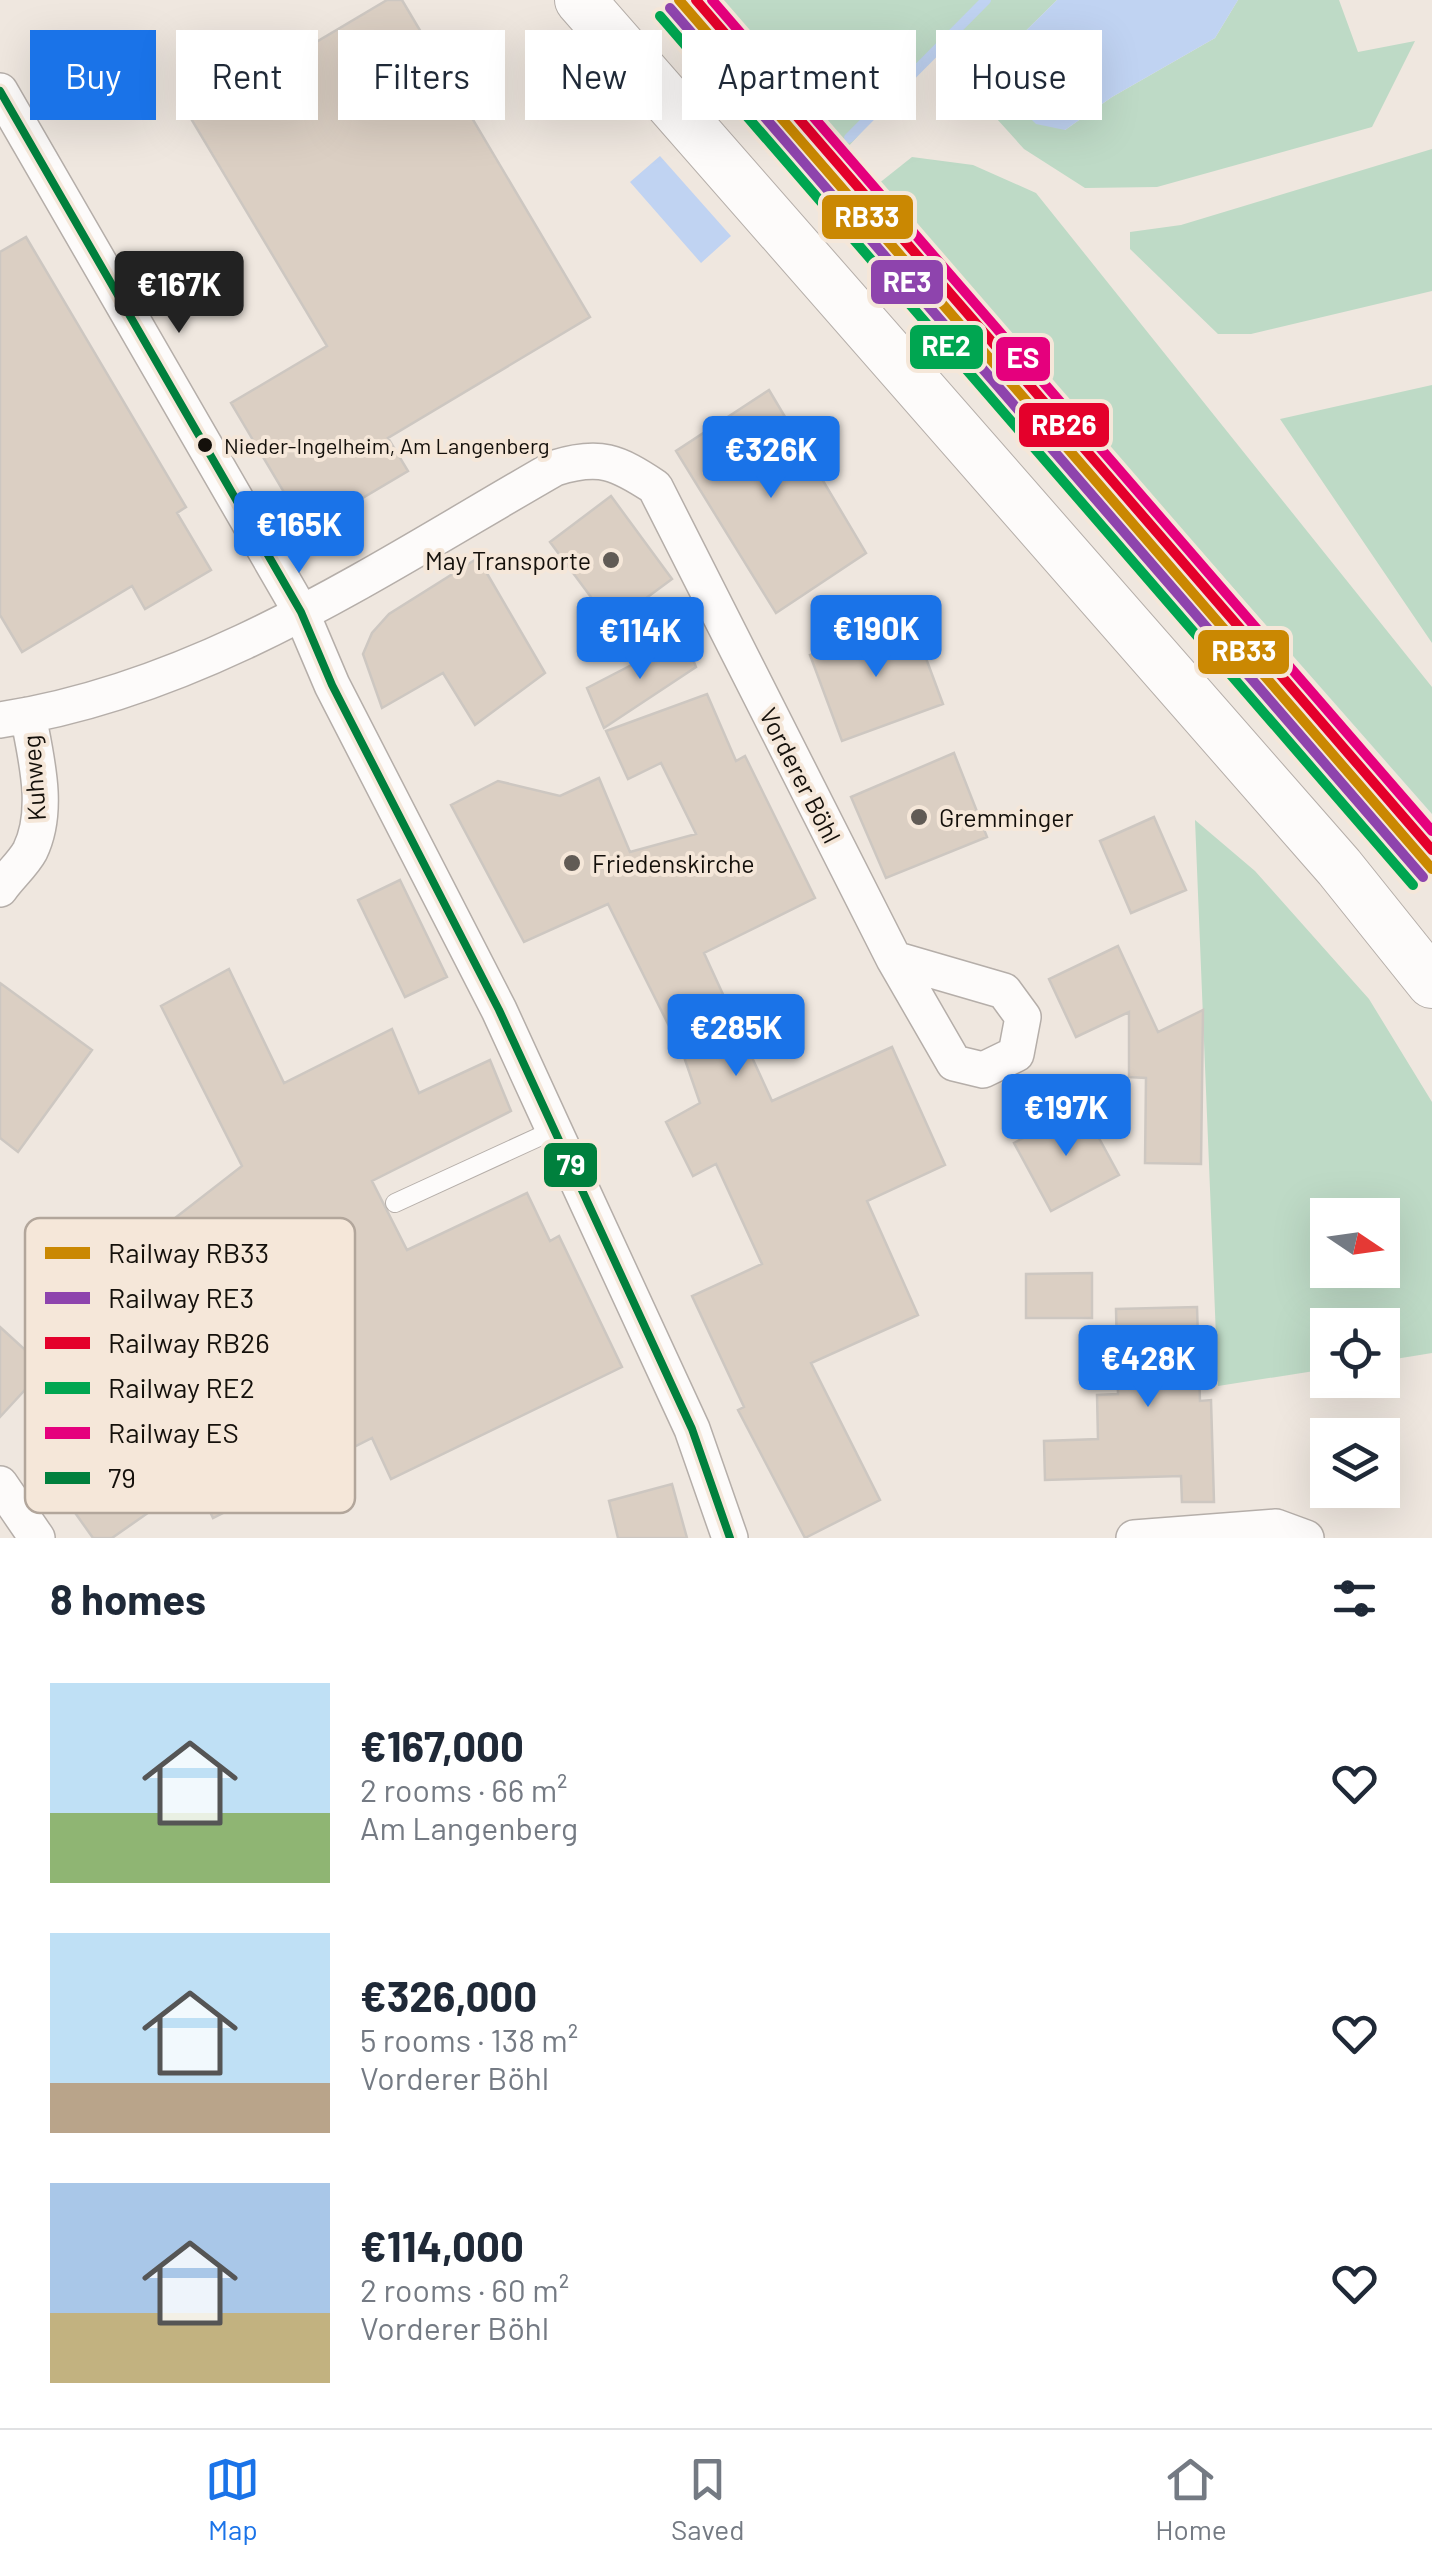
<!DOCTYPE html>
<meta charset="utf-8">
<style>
:root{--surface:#fff;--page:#f2f2f3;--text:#1f2937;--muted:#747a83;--line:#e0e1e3;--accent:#1a73e8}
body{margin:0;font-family:Barlow,sans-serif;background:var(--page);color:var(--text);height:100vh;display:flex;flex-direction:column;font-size:38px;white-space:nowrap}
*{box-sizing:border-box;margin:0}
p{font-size:32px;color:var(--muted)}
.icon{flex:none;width:55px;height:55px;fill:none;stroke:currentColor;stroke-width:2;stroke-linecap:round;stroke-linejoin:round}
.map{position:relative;height:1538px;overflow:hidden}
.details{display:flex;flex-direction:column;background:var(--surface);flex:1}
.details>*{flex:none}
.hud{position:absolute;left:30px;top:30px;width:1372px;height:90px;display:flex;gap:20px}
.needle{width:65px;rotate:103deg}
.buttons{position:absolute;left:1310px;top:1198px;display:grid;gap:20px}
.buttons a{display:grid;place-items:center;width:90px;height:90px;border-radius:0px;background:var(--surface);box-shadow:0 10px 40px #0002;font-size:50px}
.price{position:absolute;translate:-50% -85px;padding:0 22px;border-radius:10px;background:var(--accent);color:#fff;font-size:32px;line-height:65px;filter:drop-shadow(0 2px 5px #0008)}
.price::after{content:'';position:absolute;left:50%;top:60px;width:30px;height:22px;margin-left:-15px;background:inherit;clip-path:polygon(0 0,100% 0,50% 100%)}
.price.on{background:#222;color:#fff}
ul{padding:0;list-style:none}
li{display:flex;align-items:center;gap:30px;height:250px;padding:0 50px}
li span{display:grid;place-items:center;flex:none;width:280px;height:200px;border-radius:0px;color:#555}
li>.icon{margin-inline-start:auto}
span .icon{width:120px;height:120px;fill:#fffc;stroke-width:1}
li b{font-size:42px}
h2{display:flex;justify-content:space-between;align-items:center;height:120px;padding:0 50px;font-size:42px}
.tag{padding:0 35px;border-radius:0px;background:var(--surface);box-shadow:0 10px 40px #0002;font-size:35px;line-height:90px}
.tag.on{background:var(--accent);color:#fff}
.menu{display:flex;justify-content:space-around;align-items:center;height:140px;border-top:2px solid var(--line);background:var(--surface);font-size:28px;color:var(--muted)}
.menu a{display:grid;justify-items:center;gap:5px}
.menu .on{color:var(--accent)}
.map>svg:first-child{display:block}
</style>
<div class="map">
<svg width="1432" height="1538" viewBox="0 0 1432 1538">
<rect width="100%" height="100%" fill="#efe7df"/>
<path fill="#bedac6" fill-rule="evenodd" d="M717,0H1057L984,72L1065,130L1112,97L1215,38L1238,0H1339L1358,52L1415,41L1372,127L1157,187L1085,188L1024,149L968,87L965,47L950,34L847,148Z
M1432,149V291L1251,334H1218L1130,249V232L1181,225Z
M912,157L973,165L1036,193L1432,687V814L878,184Z
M1432,385V643L1280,419Z
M1195,820L1255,871L1369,999L1432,1102V1353L1383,1361L1382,1325H1328L1327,1369L1218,1386ZM1328,1215H1382V1270H1328Z"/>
<path fill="#c0d3f2" d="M1057,0H1238L1215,38L1112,97L1065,130L1036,124L984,72Z
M660,156L731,236L701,263L630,182Z"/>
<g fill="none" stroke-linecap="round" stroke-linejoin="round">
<path stroke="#c0d3f2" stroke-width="10" d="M849,138L986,0"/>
</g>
<path fill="#dbcfc3" stroke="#cdc7c1" stroke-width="2.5" d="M387,0H402L590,317L388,438L408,471L307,531L231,403L327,346L190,117Z
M26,237L186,507L177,513L211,570L145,609L132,586L22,652L0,615V252Z
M769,390L866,553L776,613L676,451Z
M611,496L672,579L611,624L550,542Z
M478,558L545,673L475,725L443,673L382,708L363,654L372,633L389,614Z
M911,618L943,704L842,741L810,655Z
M684,638L696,667L604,728L587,688Z
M707,694L736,761L745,756L815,898L704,953L772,1101L892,1047L945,1165L867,1201L918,1315L811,1363L880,1500L805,1538L738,1410L744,1407L692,1296L762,1264L716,1164L693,1176L666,1122L700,1103L683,1054L608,904L524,942L451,805L498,781L560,796L599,778L630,852L696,834L661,763L628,779L606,731Z
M954,753L987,837L886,878L851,797Z
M1154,817L1186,890L1131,913L1100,841Z
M400,880L447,977L405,997L358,900Z
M1118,946L1158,1032L1203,1010L1201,1164L1145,1163L1146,1078L1129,1077V1012L1076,1037L1049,979Z
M229,969L284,1083L392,1029L419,1093L490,1060L511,1111L372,1181L407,1250L527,1193L550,1241L559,1236L622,1367L391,1479L372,1438L213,1518L195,1480L112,1538H93L56,1486L162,1412L133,1351L85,1288L242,1166L161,1006Z
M0,983L92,1050L18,1152L0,1138Z
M1082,1107L1119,1175L1051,1211L1014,1143Z
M1092,1273V1318H1026V1274Z
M1197,1307L1200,1401L1211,1400L1214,1502H1182L1181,1476L1045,1480L1044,1441L1098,1439L1097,1395L1118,1394L1116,1309Z
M0,1327L45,1368L0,1417Z
M672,1484L687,1538H618L609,1501Z"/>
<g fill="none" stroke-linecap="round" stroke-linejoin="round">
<g stroke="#b5aea9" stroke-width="20">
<path id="service" d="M395,1203L554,1130"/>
</g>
<g stroke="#b5aea9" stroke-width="38">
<path id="minor" d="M0,91L301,612L332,685L499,1010L554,1130L692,1429L730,1538
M0,720C204,689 380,568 555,468C600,454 617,462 655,487L894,959L954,1063L983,1070L1016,1054L1023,1017L1004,991L894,959
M0,889C9,876 23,864 30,851C50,810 36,758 28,715
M0,1484L37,1538
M1134,1538L1276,1527L1306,1538"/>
</g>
<g stroke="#b5aea9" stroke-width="52">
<path id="secondary" d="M580,0L1339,867L1432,983"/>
</g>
<use href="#service" stroke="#fdfbfa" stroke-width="18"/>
<use href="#minor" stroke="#fdfbfa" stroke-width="35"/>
<use href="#secondary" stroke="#fdfbfa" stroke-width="50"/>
<g stroke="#f5e7d9" stroke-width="15">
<path id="bus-1" d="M0,91L301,612L332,685L499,1010L692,1429L730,1538"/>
</g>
<use href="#bus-1" stroke="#00803d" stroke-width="8"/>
<g stroke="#f5e7d9" stroke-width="18">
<path id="rail-1" d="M679,0L1432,869"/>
</g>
<g stroke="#f5e7d9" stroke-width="18">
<path id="rail-2" d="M670,8L1423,877"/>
</g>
<g stroke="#f5e7d9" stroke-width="18">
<path id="rail-3" d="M696,0L1432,850"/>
</g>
<g stroke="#f5e7d9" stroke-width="18">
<path id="rail-4" d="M660,16L1413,885"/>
</g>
<g stroke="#f5e7d9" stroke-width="18">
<path id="rail-5" d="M712,0L1432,831"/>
</g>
<use href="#rail-1" stroke="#ca8802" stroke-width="10"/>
<use href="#rail-2" stroke="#8e44ad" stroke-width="10"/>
<use href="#rail-3" stroke="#e4002b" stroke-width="10"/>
<use href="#rail-4" stroke="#00a651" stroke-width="10"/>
<use href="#rail-5" stroke="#e5007d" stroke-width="10"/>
</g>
<circle fill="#14100b" stroke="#f5e7d9" stroke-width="4" cx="205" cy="445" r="9"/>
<g fill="#615b55" stroke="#f5e7d9" stroke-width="4">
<circle cx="611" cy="560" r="10"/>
<circle cx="919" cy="817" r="10"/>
<circle cx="572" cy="863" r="10"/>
</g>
<g text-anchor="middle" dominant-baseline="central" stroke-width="8" stroke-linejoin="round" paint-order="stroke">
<g font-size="22" fill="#14100b" stroke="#f5e7d9" text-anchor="start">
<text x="224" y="445">Nieder-Ingelheim, Am Langenberg</text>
</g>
<g font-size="25" fill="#14100b" stroke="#f5e7d9" text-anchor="start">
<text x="591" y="560" text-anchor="end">May Transporte</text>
<text x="939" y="817">Gremminger</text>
<text x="592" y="863">Friedenskirche</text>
</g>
<g font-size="25" fill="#14100b" stroke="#f5e7d9">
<text transform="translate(801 775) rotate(63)">Vorderer Böhl</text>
<text transform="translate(33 778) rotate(-94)">Kuhweg</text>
</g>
</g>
<rect x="25" y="1218" width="330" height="295" rx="15" fill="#f5e7d9" stroke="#b2a69b" stroke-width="2.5"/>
<rect x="45" y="1247" width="45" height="12" fill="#ca8802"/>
<rect x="45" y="1292" width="45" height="12" fill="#8e44ad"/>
<rect x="45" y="1337" width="45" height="12" fill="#e4002b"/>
<rect x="45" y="1382" width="45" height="12" fill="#00a651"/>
<rect x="45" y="1427" width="45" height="12" fill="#e5007d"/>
<rect x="45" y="1472" width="45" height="12" fill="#00803d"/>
<g font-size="28" fill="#14100b">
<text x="108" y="1263">Railway RB33</text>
<text x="108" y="1308">Railway RE3</text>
<text x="108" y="1353">Railway RB26</text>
<text x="108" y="1398">Railway RE2</text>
<text x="108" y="1443">Railway ES</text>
<text x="108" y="1488">79</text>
</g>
<g stroke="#f5e7d9" stroke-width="4">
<rect x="820" y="193" width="95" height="48" rx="10" fill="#ca8802"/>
<rect x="869" y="258" width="76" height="48" rx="10" fill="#8e44ad"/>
<rect x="908" y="323" width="77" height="48" rx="10" fill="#00a651"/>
<rect x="994" y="335" width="58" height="48" rx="10" fill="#e5007d"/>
<rect x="1017" y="401" width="94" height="48" rx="10" fill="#e4002b"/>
<rect x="1196" y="628" width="95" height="48" rx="10" fill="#ca8802"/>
<rect x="542" y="1141" width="57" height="48" rx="10" fill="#00803d"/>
</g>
<g font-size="28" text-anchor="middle" font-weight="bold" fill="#fff">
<text x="867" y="227">RB33</text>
<text x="907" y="292">RE3</text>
<text x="946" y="356">RE2</text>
<text x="1023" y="368">ES</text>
<text x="1064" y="435">RB26</text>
<text x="1244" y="661">RB33</text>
<text x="571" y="1175">79</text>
</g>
</svg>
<div class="buttons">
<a><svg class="needle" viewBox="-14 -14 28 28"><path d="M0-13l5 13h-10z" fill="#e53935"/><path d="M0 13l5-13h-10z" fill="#747a83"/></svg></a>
<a><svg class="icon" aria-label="locate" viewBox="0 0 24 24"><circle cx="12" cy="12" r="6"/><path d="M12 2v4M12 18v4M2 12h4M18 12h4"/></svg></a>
<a><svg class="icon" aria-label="layers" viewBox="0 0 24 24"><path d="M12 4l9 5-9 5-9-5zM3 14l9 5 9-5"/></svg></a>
</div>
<b class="price on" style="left:179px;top:336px">€167K</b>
<b class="price" style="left:771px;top:501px">€326K</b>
<b class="price" style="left:299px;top:576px">€165K</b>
<b class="price" style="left:876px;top:680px">€190K</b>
<b class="price" style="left:640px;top:682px">€114K</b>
<b class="price" style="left:736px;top:1079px">€285K</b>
<b class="price" style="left:1066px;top:1159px">€197K</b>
<b class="price" style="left:1148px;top:1410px">€428K</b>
<div class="hud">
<a class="tag on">Buy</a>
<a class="tag">Rent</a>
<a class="tag">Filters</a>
<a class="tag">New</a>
<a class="tag">Apartment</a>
<a class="tag">House</a>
</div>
</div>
<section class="details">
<h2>8 homes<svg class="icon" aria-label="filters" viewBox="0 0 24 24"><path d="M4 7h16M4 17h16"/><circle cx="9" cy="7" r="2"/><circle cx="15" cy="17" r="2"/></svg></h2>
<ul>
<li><span style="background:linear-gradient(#bfe0f5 65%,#8fb573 0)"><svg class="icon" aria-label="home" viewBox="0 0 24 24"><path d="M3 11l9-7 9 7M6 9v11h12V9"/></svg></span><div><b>€167,000</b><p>2 rooms · 66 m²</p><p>Am Langenberg</p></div><svg class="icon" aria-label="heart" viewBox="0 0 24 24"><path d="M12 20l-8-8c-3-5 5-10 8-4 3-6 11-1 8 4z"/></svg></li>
<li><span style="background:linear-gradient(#bfe0f5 75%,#b9a48a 0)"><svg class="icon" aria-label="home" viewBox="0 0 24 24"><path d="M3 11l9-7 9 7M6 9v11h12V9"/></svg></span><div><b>€326,000</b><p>5 rooms · 138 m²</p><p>Vorderer Böhl</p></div><svg class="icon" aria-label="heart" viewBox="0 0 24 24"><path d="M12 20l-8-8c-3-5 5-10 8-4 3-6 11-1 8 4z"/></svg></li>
<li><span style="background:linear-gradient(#a9c7e8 65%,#c2b280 0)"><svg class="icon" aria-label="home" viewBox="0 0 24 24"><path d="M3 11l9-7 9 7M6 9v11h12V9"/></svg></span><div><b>€114,000</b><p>2 rooms · 60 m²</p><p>Vorderer Böhl</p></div><svg class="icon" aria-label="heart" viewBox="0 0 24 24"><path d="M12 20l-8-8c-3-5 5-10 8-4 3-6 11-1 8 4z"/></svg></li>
</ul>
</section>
<nav class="menu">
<a class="on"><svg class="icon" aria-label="map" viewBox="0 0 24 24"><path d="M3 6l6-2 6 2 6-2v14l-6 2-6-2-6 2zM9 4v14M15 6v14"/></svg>Map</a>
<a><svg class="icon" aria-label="saved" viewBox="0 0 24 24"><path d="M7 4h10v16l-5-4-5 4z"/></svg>Saved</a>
<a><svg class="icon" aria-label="home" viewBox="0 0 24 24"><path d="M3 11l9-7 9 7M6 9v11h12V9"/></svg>Home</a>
</nav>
